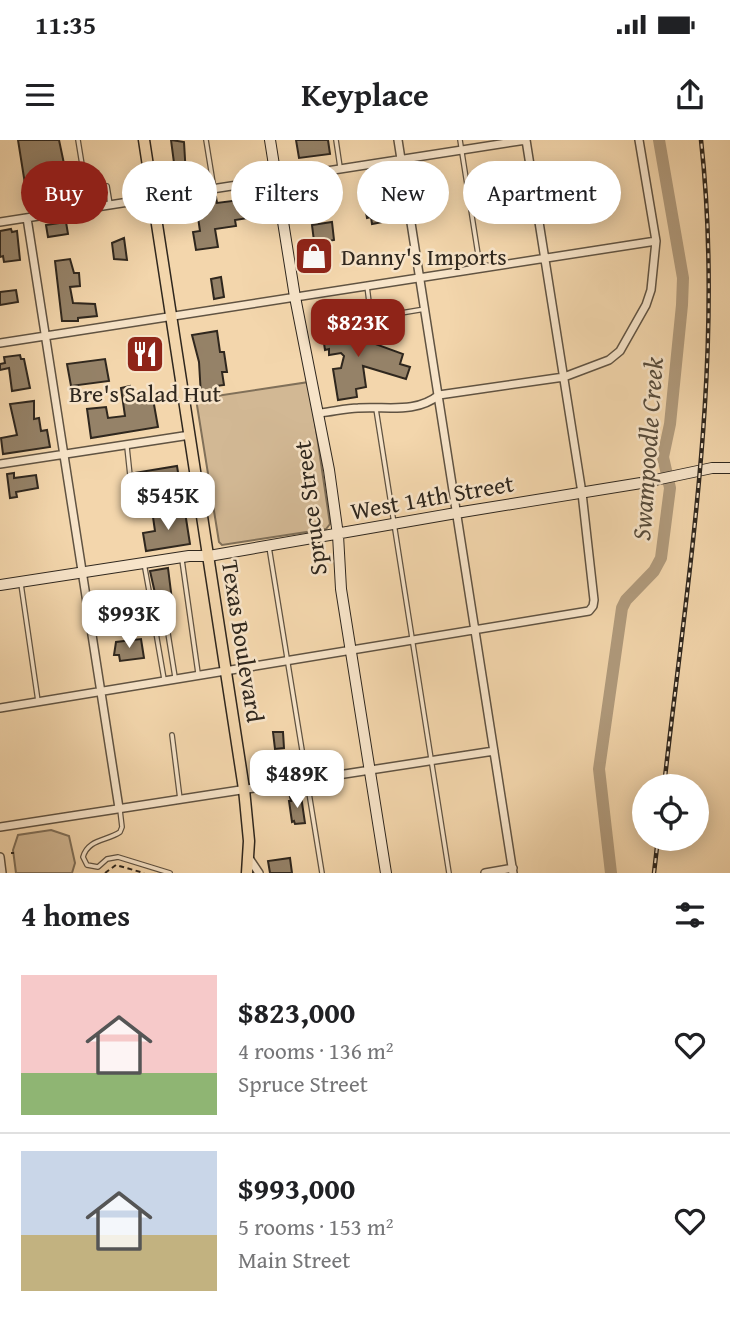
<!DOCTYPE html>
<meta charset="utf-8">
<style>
:root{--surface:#fff;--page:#f2f2f2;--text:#202124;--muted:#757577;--line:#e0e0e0;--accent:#8f2418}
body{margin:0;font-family:"Gentium Book Plus",serif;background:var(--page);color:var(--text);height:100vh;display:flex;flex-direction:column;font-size:26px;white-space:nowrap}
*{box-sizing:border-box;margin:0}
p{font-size:23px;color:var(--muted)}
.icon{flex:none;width:38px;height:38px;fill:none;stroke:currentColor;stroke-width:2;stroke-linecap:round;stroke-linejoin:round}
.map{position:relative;height:733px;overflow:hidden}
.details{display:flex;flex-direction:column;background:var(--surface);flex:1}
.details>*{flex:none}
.top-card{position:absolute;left:21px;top:21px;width:690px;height:63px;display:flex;gap:14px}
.controls{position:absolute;left:632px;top:634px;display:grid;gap:14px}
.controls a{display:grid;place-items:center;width:77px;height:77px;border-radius:50%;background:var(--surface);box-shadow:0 4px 18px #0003;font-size:35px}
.price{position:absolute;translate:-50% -60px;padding:0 16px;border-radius:14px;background:#fff;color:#222;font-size:23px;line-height:46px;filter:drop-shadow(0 2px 4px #0008)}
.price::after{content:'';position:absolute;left:50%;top:42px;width:21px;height:16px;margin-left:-10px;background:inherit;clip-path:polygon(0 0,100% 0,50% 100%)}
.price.active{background:var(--accent);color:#fff}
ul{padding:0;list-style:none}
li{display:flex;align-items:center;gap:21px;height:175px;padding:0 21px}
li+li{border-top:2px solid var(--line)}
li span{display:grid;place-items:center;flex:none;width:196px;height:140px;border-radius:0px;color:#555}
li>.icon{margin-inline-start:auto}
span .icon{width:84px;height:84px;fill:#fffc;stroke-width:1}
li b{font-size:30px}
h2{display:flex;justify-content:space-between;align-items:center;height:84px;padding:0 21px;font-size:30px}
.chip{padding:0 24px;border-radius:32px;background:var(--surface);box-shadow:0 4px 18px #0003;font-size:24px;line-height:63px}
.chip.active{background:var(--accent);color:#fff}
.status{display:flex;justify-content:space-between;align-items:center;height:49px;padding:0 35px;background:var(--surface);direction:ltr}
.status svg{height:19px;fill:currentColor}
header{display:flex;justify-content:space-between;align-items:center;height:91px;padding:0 21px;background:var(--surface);font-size:32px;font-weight:700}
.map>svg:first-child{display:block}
</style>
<div class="status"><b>11:35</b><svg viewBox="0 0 49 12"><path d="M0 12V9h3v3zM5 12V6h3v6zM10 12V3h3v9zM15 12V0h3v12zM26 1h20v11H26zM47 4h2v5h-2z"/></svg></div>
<header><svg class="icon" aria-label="menu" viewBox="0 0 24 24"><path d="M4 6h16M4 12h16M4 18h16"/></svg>Keyplace<svg class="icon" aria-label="share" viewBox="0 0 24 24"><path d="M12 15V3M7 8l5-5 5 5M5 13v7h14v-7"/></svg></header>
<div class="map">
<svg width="730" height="733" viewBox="0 0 730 733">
<rect width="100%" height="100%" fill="#f3d6ac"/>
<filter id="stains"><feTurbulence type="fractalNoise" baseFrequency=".00286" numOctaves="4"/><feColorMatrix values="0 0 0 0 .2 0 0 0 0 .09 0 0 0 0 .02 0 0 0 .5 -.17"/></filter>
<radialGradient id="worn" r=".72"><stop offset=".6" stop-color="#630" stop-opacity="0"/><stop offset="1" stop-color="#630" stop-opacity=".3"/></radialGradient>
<path fill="#d2b894" stroke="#807059" stroke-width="2" d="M309,242L330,384L326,389L222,405L219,402L196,259Z
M51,690L69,696L75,723L72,733H16L13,710L18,695Z"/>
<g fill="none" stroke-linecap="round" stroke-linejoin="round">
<path stroke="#b09a7c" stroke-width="12" d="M611,733L599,629L622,468L626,460L654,431L661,418L670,348L663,317L670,284L682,165L683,138L659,0"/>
</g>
<path fill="#958268" stroke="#2f271e" stroke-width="2" d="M18,0H59L67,38L25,44Z
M171,0L184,2L186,36L176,38Z
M296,0H328L330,14L299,18Z
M390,51L394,74L387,75L388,81L372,84L371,77L367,78L363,55Z
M216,57L217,63L264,57L267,75L235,80L236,86L215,89L218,107L196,110L193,92L200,91L196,64L205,62L204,59Z
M66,82L68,94L48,97L46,85Z
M332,82L334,100L328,101L329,107L315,109L312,85Z
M11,89L12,92L17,91L20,120L4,122L3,116L0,117V91Z
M124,98L127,120L114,119L112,103Z
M320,109L322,120L307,122L306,111Z
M70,119L74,133H79L80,146L70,147L73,163L95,164L97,176L78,178V181H62L55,121Z
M221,137L224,157L214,159L211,139Z
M16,150L18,162L0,165V152Z
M323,172H328L329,175H333L337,193L350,198L351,195L403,214L400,224L410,227L406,239L363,226L366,247L356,249L357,257L338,260L333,229L341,228L344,216L341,213L329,215V209L325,210L320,177H323Z
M217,191L220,212H224L227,232H222L224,245L216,246L218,254L201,256L199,222L192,195Z
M157,202L158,208L150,209L151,218L141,220L139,205Z
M20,215L21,219H24L30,248L12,251L9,228L0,230V224L5,223L4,217Z
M105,219L109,241L71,246L67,224Z
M130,246L132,262L153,259L158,287L91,298L87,269L106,267L108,278L125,276L121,248Z
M34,261V279L39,278L41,291L47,290L50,307L3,314L1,298L17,295L10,264Z
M177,326L182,358L137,364L134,333Z
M14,333V338L36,335L38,348L16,352L17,357L10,358L7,334Z
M185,372L190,404L146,411L143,393L155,391L153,377Z
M168,428L172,460L157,462L150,431Z
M141,499L144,518L120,521L119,515H114L116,502Z
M273,592H283L284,608L275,609Z
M301,656L305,683L295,684L294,681L292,682L289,661H291L290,657Z
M290,718L292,733H270L268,721Z"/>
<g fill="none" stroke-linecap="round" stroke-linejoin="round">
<g stroke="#605342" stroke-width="6">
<path id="lane" d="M78,0L86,49L107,46L110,64
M206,0L214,49
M336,0L340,27
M460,0L480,127
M371,178L425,169
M338,182L371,178L367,146
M376,269L449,733
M127,307L133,364
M269,407L322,733
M182,420L198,533
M144,423L151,462L162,472L166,481L175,537
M21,444L38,561
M151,464L164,539
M172,595L180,659
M120,670L122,687L120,692C107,701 88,699 83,717L87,725L98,727L107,719L118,717L170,733"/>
</g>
<g stroke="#605342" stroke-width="10">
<path id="street" d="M398,0L513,733
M27,78L119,668
M0,82L526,0
M0,203L656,101
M320,273C332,272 346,268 358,268C387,266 415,274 439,255L564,237L609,220L620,211L646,165L651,150L656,101L639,0
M0,324L190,295
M0,568L589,471L593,466L594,460L582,353L526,0
M0,687L494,611
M0,717L2,733
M249,718L259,733
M485,733L513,728"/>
</g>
<g stroke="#2f271e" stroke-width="12">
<path id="secondary" d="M270,0L295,157L329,330L338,395L341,449L386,733
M0,445L189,416H209L456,373L641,343L712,328H730"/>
</g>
<g stroke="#2f271e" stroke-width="13">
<path id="primary" d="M144,0L244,649L249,701L247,733"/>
</g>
<path stroke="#2f271e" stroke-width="2" stroke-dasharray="5 3.5" stroke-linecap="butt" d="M132,459L145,457
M11,713H14
M105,733L116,725L144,733"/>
<use href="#lane" stroke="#f7e4c9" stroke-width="3.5"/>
<use href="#street" stroke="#f7e4c9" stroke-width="7"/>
<use href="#secondary" stroke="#f7e4c9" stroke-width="10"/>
<use href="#primary" stroke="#f3d6ac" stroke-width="10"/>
<g stroke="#2f271e" stroke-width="4.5">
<path id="rail" d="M664,646C688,432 725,216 701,0
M654,733L658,698"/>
</g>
<use href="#rail" stroke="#f7e4c9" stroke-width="2" stroke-dasharray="5" stroke-linecap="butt"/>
</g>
<defs>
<g id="shop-square" transform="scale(2.0125)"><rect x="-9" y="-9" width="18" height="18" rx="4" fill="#8f2418" stroke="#f7e4c9"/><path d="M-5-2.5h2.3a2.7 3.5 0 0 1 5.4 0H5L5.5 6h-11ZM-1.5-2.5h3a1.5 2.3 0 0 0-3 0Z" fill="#fff"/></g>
<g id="restaurant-square" transform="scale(2.0125)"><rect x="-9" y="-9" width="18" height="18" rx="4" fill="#8f2418" stroke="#f7e4c9"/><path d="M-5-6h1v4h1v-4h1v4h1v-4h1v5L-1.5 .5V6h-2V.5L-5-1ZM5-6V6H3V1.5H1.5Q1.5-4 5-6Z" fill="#fff"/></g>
</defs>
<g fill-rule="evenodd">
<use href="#shop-square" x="314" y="116"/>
<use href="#restaurant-square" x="145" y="214"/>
</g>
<g text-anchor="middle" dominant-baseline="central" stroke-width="5" stroke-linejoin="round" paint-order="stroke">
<g font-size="24" fill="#2f271e" stroke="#f7e4c9" text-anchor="start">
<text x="341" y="116">Danny's Imports</text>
<text x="145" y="253" text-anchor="middle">Bre's Salad Hut</text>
</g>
<g font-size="24" fill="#2f271e" stroke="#f7e4c9">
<text transform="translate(432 357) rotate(-10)">West 14th Street</text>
<text transform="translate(310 368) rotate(-97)">Spruce Street</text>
<text transform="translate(243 501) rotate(81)">Texas Boulevard</text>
</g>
<g font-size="26" font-style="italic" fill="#564a3a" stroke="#f7e4c9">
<text transform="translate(647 309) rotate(-86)">Swampoodle Creek</text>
</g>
</g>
<rect width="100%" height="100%" filter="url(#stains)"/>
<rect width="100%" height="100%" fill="url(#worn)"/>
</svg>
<div class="controls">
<a><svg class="icon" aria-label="locate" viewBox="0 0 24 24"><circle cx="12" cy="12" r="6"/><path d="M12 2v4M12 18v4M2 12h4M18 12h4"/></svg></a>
</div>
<b class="price active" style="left:358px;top:219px">$823K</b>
<b class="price" style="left:168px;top:392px">$545K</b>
<b class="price" style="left:129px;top:510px">$993K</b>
<b class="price" style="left:297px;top:670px">$489K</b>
<div class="top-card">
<a class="chip active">Buy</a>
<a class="chip">Rent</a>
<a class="chip">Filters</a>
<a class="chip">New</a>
<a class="chip">Apartment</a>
</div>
</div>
<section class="details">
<h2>4 homes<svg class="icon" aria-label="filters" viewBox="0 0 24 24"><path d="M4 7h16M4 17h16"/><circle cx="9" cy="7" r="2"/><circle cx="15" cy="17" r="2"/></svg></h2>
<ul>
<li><span style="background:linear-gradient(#f6c9c9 70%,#8fb573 0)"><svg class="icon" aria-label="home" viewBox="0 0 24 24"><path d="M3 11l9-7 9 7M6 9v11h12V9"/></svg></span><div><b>$823,000</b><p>4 rooms · 136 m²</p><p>Spruce Street</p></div><svg class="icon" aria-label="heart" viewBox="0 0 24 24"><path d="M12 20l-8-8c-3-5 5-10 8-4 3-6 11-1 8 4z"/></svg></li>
<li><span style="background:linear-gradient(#c9d6e8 60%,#c2b280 0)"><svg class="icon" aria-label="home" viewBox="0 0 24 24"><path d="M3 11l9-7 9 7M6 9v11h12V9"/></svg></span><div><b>$993,000</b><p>5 rooms · 153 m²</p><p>Main Street</p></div><svg class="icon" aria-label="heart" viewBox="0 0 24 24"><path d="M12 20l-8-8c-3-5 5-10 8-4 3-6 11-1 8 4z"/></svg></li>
</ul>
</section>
